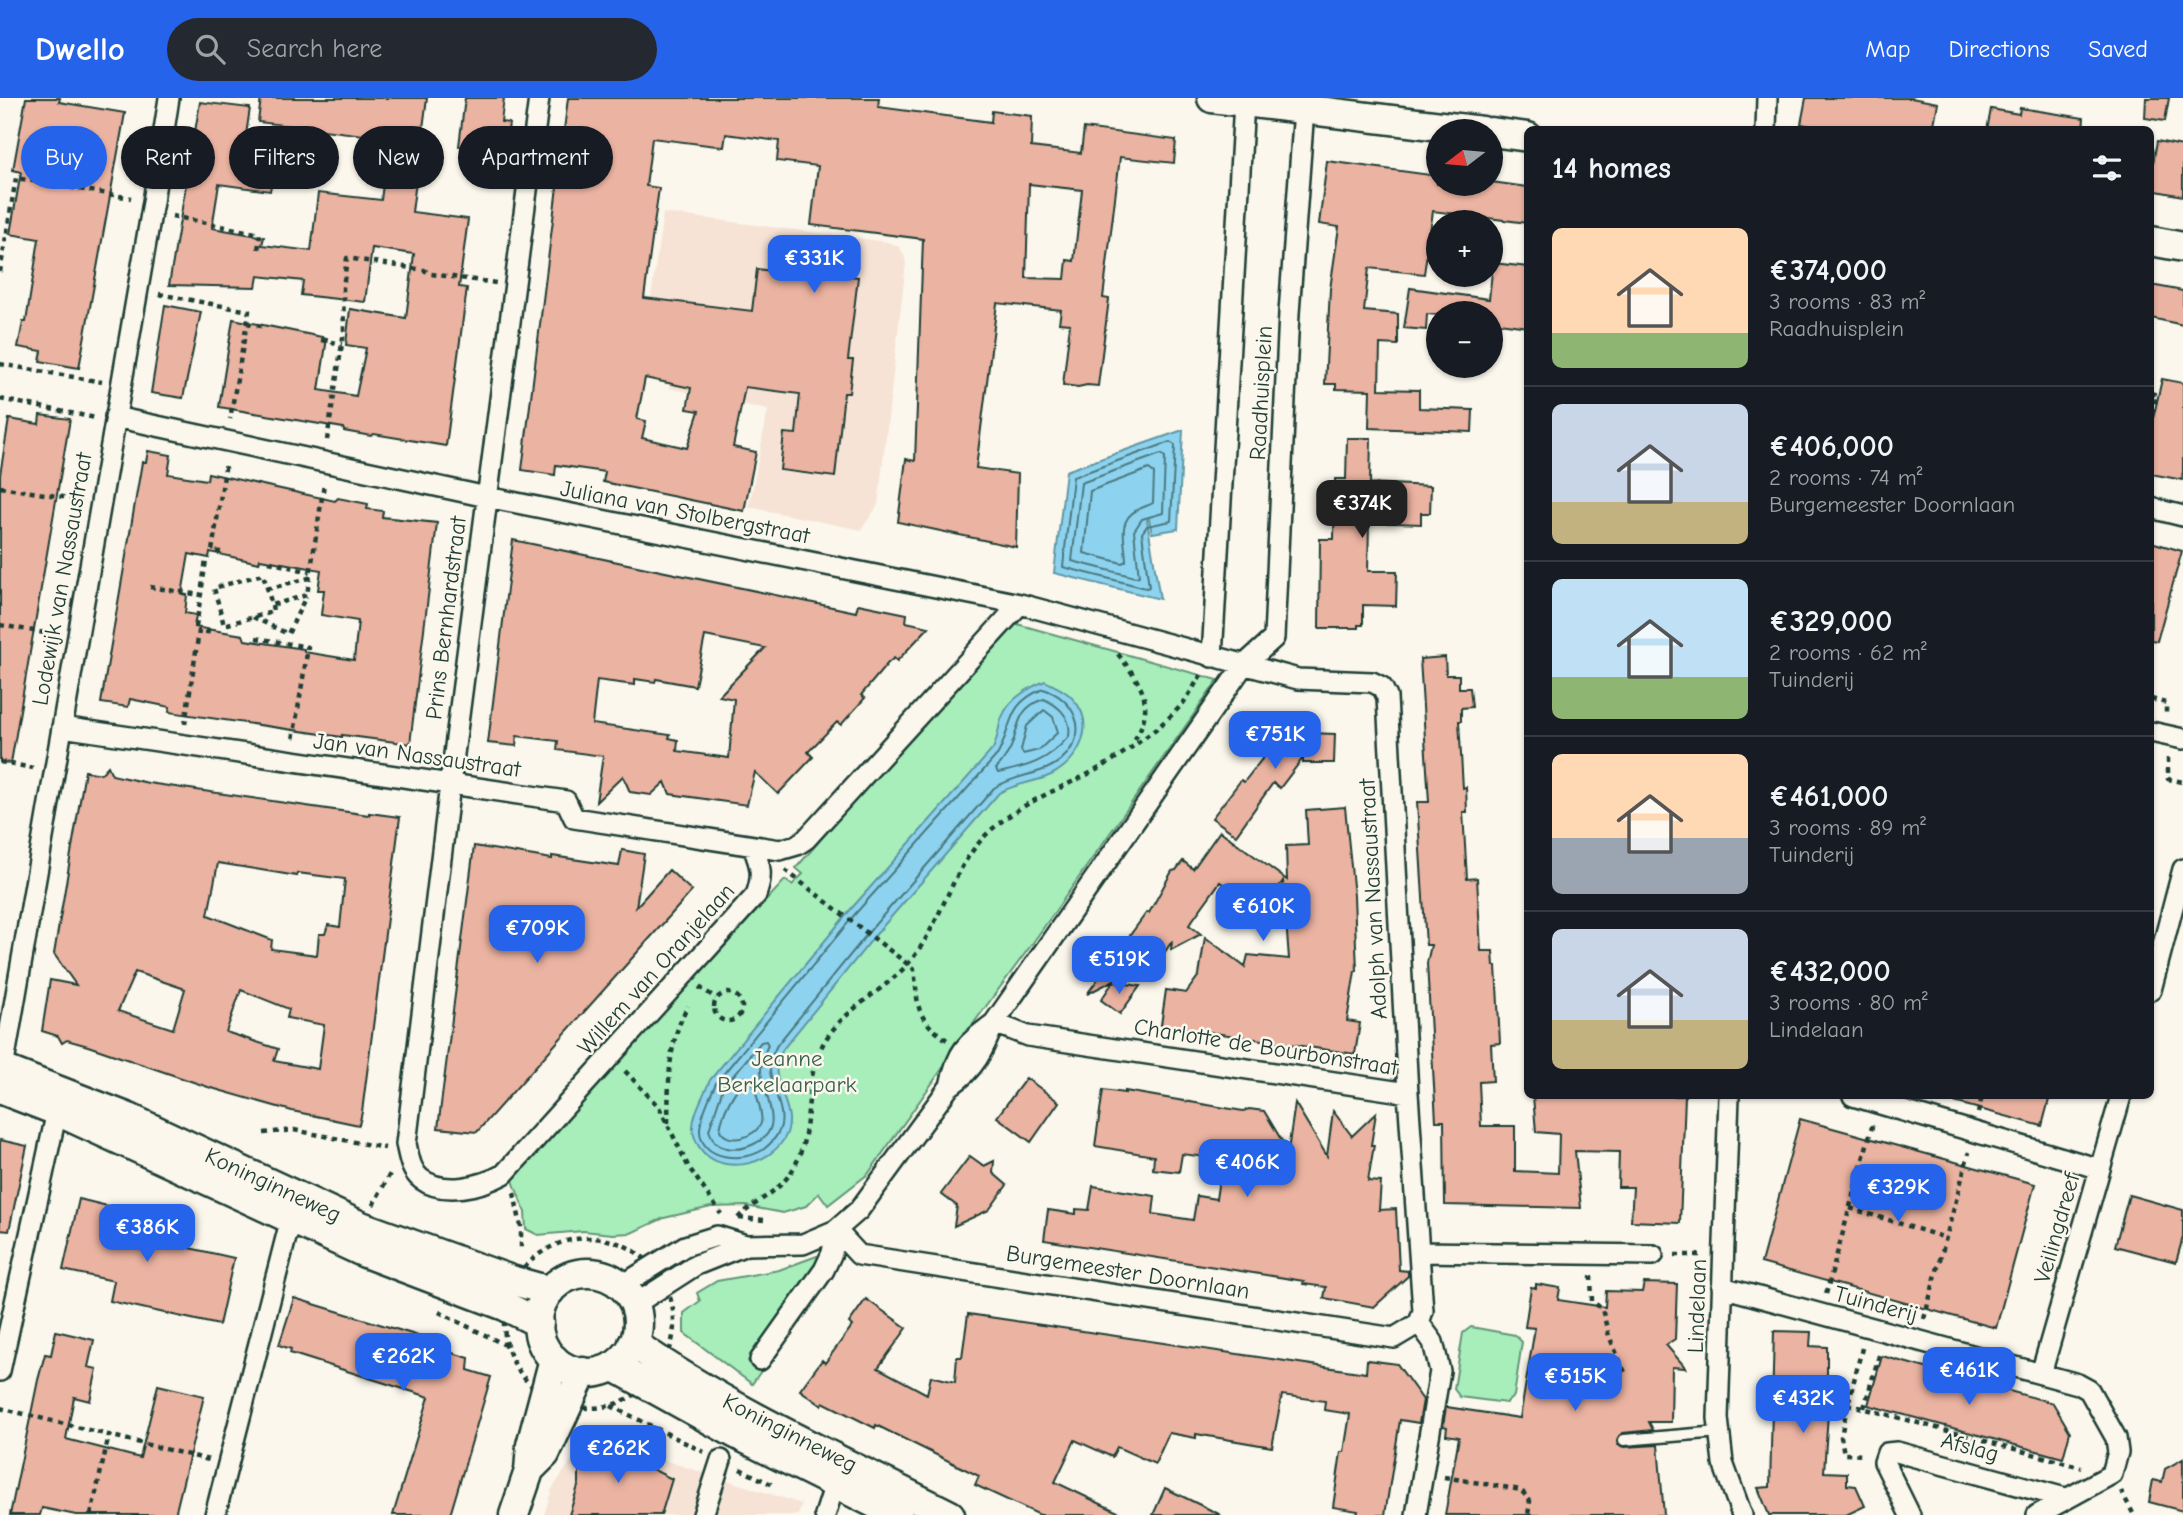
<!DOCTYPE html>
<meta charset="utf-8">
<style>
:root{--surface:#171b24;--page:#242831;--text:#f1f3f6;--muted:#9ea1a6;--line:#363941;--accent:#2563eb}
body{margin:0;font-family:"Comic Neue",sans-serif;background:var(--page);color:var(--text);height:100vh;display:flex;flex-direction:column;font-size:26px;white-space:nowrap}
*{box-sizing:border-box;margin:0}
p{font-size:23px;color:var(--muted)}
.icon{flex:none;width:38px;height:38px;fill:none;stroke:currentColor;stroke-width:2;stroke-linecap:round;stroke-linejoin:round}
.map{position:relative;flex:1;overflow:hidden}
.sheet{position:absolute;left:1524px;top:28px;width:630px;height:973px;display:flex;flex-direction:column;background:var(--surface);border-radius:10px;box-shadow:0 2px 5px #0004}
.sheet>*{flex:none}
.guide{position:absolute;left:21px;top:28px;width:665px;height:63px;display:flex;gap:14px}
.needle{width:46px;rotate:254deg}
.fabs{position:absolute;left:1426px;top:21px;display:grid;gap:14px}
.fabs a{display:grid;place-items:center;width:77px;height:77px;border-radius:50%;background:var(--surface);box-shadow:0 2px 5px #0004;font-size:35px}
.price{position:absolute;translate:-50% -60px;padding:0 16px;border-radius:14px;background:var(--accent);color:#fff;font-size:23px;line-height:46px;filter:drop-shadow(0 2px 4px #0008)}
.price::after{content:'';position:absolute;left:50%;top:42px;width:21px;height:16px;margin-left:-10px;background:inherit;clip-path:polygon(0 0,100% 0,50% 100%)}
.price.on{background:#222;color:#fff}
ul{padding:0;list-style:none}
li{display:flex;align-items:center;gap:21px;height:175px;padding:0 28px}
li+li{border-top:2px solid var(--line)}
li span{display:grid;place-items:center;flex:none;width:196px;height:140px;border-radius:10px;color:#555}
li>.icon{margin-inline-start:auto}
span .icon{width:84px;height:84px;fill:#fffc;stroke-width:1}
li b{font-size:30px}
h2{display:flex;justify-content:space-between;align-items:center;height:84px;padding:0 28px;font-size:30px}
.chip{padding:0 24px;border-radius:32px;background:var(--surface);box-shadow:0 2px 5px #0004;font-size:24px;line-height:63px}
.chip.on{background:var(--accent);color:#fff}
header{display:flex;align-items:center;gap:42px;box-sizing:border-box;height:98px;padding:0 35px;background:var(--accent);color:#fff}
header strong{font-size:33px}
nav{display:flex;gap:38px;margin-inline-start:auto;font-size:24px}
.search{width:490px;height:63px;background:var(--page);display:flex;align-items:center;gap:18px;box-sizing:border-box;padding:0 24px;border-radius:38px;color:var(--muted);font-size:26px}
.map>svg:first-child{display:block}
</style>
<header>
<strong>Dwello</strong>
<div class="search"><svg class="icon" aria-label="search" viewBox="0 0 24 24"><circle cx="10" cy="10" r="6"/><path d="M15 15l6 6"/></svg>Search here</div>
<nav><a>Map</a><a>Directions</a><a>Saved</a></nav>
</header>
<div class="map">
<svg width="2183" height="1417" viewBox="0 0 2183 1417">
<rect width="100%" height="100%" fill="#fbf7ec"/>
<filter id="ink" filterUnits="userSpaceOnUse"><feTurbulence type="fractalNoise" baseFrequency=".0143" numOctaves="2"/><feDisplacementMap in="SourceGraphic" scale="14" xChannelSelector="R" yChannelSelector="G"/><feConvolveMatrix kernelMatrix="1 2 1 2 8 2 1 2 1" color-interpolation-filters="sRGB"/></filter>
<g filter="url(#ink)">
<path fill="#f6e3d6" d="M663,115L888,144L899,149L904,157L906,165L878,407L861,432L749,409L768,312L669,290L671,269L642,263Z
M588,1338L802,1406L798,1417H544L552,1391Z"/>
<path fill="#a7eebb" stroke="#639678" stroke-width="2" d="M1010,524L1218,582L1032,846L959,945L956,944L951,951L954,954L868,1076L828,1107L819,1095L806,1108L783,1115L746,1108L711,1109L664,1120L631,1135L613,1136L583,1133L538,1137L526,1131L525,1114L512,1080L785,782L792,787L803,776L796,770Z
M817,1158L821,1163L748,1263L761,1273L752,1286L684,1235V1215L700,1203L697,1195L717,1183L779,1172Z
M1471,1229L1515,1237L1522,1244L1514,1298L1506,1305L1460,1299L1454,1291L1463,1235Z"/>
<path fill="#8dd3ef" stroke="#6197a4" stroke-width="2" d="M1183,332L1178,431L1152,435L1149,421L1147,422L1160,501L1054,475L1066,373Z
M1045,583C1054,588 1066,592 1073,601C1097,627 1080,662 1051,677C1034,685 1016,685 999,695L878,834L783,951C781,956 778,961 777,966C773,989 796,1011 787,1035C773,1070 712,1081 696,1043C695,1040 693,1036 693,1033C692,1016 704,997 710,982L851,811L993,651C998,640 998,630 1002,619C1009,601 1028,590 1045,583Z"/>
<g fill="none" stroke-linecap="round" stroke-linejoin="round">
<path stroke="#4b797f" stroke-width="2" d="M1170,344L1175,347L1171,423L1147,428L1142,435L1149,489L1146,490L1063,469L1073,379Z
M1161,356L1165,359L1163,415L1142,421L1134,433L1139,478L1135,479L1072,463L1081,385Z
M1149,371L1154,375L1153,405C1148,408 1142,409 1137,412C1116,423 1126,445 1126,463L1122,465L1084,455L1090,393Z
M1043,591C1057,595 1070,605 1075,619C1084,640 1066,663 1046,671C1028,678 1011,679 994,690L873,829L777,947C773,955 769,963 770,972C771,992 789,1016 778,1035C775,1041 769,1047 764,1051C745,1065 699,1063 700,1031C701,1016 710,999 716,985L856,815L998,656C1013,627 1006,606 1043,591Z
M1044,601C1059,608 1072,620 1069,638C1049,663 1027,669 998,675L996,671C1004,662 1011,652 1014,641C1019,621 1022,608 1044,601Z
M1044,612L1053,619L1058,634L1039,652L1023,656L1021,652L1027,628Z
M766,943L768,947C764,956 761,963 761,973C763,998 788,1031 754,1046C746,1050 736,1052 727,1050C716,1048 713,1043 709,1032L723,990L761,944Z
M746,979L752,981C754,990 764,1016 761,1025C756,1039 728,1048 720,1032C723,1012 733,995 746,979Z"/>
</g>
<path fill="#ebb3a1" stroke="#1f3d34" stroke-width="2" fill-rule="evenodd" d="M26,0H60L59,4L125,15L79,270L40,263L42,253L18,249L23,224H26L39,141L10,136L21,74L13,72Z
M261,0H427L412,114L468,121L459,189L467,190L446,348L374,336L371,338L344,333L343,330L219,309L233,221L327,240L319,292L356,298L366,250L346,247L350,211L406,220L414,156L372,150L365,204L301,197L303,183L258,178L256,189L169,187L200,4L250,10L242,64L274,72L270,93L219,86L212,130L264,139L262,147L311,153L318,95L381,102L389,40L258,24Z
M465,0H504L501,24L509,25L505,54L459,48Z
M568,0H879L878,9L991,24L992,13L1032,18L1031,49L1081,55L1084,30L1176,42L1174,65L1120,59L1103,200L1109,201L1098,288L1087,287L1078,289L1063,287L1070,226L1059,225L1061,212L997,205L976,370L1018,376L1016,449L898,424L906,361L915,363L923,141L811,127L818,68L777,63L779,43L726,36L724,49L652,40L646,88L659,90L644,200L752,213L757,171L771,173L772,169L858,179L848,262H853L849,295H844L835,379L780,372L784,335L796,336L800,296L745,289L733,349L756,354L744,413L603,384L605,374L556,367L555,377L522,372ZM1029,86L1082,92L1074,163L1067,162L1065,181L1026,180ZM645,280L691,290L687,311L699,313L687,350L642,340L646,323L637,321Z
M1806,0H1911L1938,5L1933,32H1832L1801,26Z
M2146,0H2169L2165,23L2145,20Z
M2020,10L2084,20L2083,32H1987L1991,11L2019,16Z
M2157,43L2183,48V98L2151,92V76Z
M1327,63L1438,78L1437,86H1491V84L1528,89V125L1433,113L1424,176L1369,170L1364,213L1398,216V247L1380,246L1379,291L1419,292V310L1473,312L1472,334L1369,330L1370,292L1336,291V286H1325L1330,191L1339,129L1319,126Z
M1493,165L1528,169V229L1492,224L1493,215H1438V217L1427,216L1426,232L1404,230L1410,190L1489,201Z
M2151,187L2183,193V227L2151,220Z
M165,207L201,214L183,300L151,295Z
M2162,281L2183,285V382L2151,376V330Z
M40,317L70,321L11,665L0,664V377L9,321L39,326Z
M1347,340H1371L1370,385L1431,388L1430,415H1421V426L1369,424L1368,473H1397L1396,508L1363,507V527H1358V530H1319L1320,441H1334L1335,381H1346Z
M148,353L171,357L168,376L207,382L208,375L335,403L338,400L368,406L367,411L383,413L382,419L437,425L410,646L342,637V639L169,614L170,609L130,601L128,609L101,605L142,364H146ZM210,454L259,465L260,461L321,472L318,492H324L321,517L358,523L354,562L304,554V551L245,542L243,537L194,529L196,517L185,515L187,497L182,496L189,456L209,460Z
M513,442L856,514L858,506L907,516L906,524L929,529L897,563L894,560L888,565L861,597L865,600L841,627L837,624L808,654L813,659L778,696L755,674L747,707L670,696L665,684L651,697L630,694L623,678L596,704L603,658L557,652L558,643L517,638L516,648L488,645ZM705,538L765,550L719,598L734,601L729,660L677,653L678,642L669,640L670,637L592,626L597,582L635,587V581L655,584L656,581L695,588Z
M2151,444L2182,453L2157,543L2151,542Z
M1445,559L1446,577H1459V590H1470L1472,609L1461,610V623H1459L1463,690L1466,689L1467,714H1463L1467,781L1477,780L1481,853H1493L1494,868H1496L1500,945L1491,946L1493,983L1479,984L1481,1028H1515V1073L1558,1075L1559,1036L1536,1034L1533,998H1685L1680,1125L1631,1123L1633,1089H1618L1619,1054L1575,1053L1581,1110L1445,1107L1444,1023H1436L1427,865L1431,847H1426L1417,704H1429L1420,561Z
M1282,625H1308L1310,635L1335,636L1334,665H1303V660L1280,690L1273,685L1236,737L1212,720L1241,682L1244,684L1276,643V628H1282Z
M108,668L112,677L148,685L369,717V715L400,719L362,1014L359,1027L292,1013L208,989L88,948L67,942L62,945L58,938L42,933L50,882L76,887L54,856L85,673L101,676ZM218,765L297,778V775L345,781L340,829L328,827L325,836H319L317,857L271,851L272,842L208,817ZM135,874L185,891L173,931L118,913ZM241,892L289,911L287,920L324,927L318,971L274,963L278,951L226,934Z
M1345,709L1354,798L1357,873H1355L1347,923L1360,925L1355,956L1161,927L1166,892L1186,895L1199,877L1205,839L1245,869L1248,857L1289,861L1283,783L1262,814L1220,784L1189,827L1201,836L1171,852L1172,843L1163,857L1087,896L1147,814L1149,815L1172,773L1176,772L1183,763L1193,771L1220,733L1287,782L1286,748L1308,747L1306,712Z
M474,748L552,761V758L619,768L622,752L644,756L636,809L669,772L692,793L477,1034L438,1030Z
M1113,884L1140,888L1120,916L1101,902Z
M1026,980L1059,1004L1031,1044L997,1019Z
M1103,992L1125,995V993L1243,1013L1249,1011L1264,1013L1288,1053L1295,1005L1327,1058L1333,1013L1352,1038L1376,1015L1371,1047H1374L1368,1083L1381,1084L1379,1112L1396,1111L1399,1172L1408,1173V1178L1374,1209L1324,1200L1326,1189L1303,1186L1304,1183L1044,1142L1048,1112L1076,1116V1111L1089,1112L1093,1088L1155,1098L1153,1116L1193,1122L1197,1098L1216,1101L1222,1061L1182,1056L1179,1074L1153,1071L1154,1058L1095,1048Z
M1955,998H2050L2042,1028L1954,1004Z
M1800,1021L2035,1086L1996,1230L1761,1165Z
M0,1042L27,1048L9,1133L0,1132Z
M970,1058L984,1068L994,1063L993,1075L1007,1087L989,1112L954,1128L957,1108L941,1096Z
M2129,1097L2183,1112V1139L2176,1164L2115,1148Z
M79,1101L148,1118L147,1124L171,1129L167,1145L234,1160L219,1227L110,1203L114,1183L63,1172Z
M1644,1185L1677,1186L1675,1241L1666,1247L1686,1270L1672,1269L1671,1324H1649L1653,1332L1623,1335L1617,1342L1618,1347L1624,1349L1658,1347L1664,1417H1445L1459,1339L1446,1337L1447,1329L1443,1328L1446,1309L1520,1320L1535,1230L1525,1229L1531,1189L1536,1190V1186L1560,1190L1558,1202L1605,1209L1606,1193L1642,1194Z
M294,1200L448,1247L446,1253L469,1260L468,1272L491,1279L450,1417H393L429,1299L290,1255L291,1251L279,1247Z
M866,1201L907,1230L878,1270L927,1296L931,1278L955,1284L957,1259H962L968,1216L1366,1275L1367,1262L1397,1266L1423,1302L1419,1325L1400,1322L1385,1417H1357L1358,1413L1333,1409L1341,1354H1344L1350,1316L1324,1312L1325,1303L1282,1297L1272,1349L1196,1336V1340L1169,1335L1155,1366L1117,1349L1112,1359L1075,1342L1055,1384L1124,1417H1040L975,1387L979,1378L876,1327L875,1330L823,1304L821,1307L800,1292L822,1262L825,1265L852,1228L849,1225Z
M56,1233L94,1242L88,1269L97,1271L90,1303L74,1299L66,1341L140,1360L158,1287L204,1298L175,1417H76L42,1410L40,1417H10L38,1282L45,1256L51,1257Z
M1774,1233L1811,1234L1810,1248L1827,1249V1286H1830L1824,1374L1847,1375V1387L1856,1388L1865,1408L1846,1417H1769L1758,1390L1770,1389Z
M1882,1258L2053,1305L2070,1334L2063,1360L1868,1307Z
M607,1345L624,1349L638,1364L672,1381L661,1417H569L579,1385V1372L583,1360L594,1349Z
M2183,1361V1413L2149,1404L2153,1382L2162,1384L2165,1371Z
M1165,1390L1221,1417H1153Z"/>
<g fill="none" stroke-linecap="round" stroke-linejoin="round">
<g stroke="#1f3d34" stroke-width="15">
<path id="lane" d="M1624,1342L1720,1334"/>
</g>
<g stroke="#1f3d34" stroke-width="24">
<path id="street" d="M539,0L450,687L406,1046C409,1058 410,1072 421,1081C444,1098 482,1088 504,1076L756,797C763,778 761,768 753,749
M1766,32L1767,0
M115,319L487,399L1020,506L1298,581L1372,584L1382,589L1387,599L1408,995L1423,1213L1419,1225
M2151,410L2183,418
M1212,559L1244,4
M62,629L566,703L574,720L780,752L797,747L806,741L1020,506
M2151,634L2183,641
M2151,892L2183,771
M994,925L1028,938L1408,995
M3,971L153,104L169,0
M950,988C957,953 966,946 994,925
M1729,998L1718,1320L1723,1365L1742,1417
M1853,998L2100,1071
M836,1132L859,1157L1394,1240L1419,1225
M1419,1154L1653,1157
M621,1188L685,1148L717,1138L746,1147L803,1146L836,1132L859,1112L950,988C974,972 984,952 994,925L1243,568L1274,540L1289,215L1304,11
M1722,1189L2078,1286L2089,1292L2116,1340L2118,1354L2112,1376L2037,1417
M634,1207L696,1167L746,1147
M760,1262L824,1172L832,1155L836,1132
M0,1273L57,1013
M2041,1276L2121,998
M215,1417L291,1120
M703,1417L721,1362
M825,1417L835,1386
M1416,1417L1440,1273L1433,1244L1419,1225
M1910,1417L1884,1364L1887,1355L1897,1354L2065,1400"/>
</g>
<g stroke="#1f3d34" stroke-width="33">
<path id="secondary" d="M1212,0L1482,33
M1491,34L1528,39
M2151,143L2183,149
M0,970L129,1020L361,1128L514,1183L550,1193
M0,991L57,1013L365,1155L505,1208L539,1225
M538 1225a50 50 0 1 1 100 0a50 50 0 1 1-100 0Z
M633,1245C732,1314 843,1363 950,1417
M613,1268L736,1336L898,1417
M533,1368L545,1356L583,1274
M514,1417L529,1373L531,1347L554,1261"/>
</g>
<path stroke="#1f3d34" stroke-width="4.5" stroke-dasharray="5 5" stroke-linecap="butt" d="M172,118L260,136L258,153
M0,174L16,80L131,100
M159,196L249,213L230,321
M247,225L265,229
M321,242L342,246
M0,266L102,284
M2151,295L2157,297L2151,320
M0,301L96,320
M327,342L344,233L343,190L347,160L424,172L431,176L496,185
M0,389L82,402
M221,454L212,453L226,365
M269,464L310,474
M150,489L201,497
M267,491L309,480
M272,507L273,514L224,527L214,490L263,476L272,507L307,497L324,386
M253,519L288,536L306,498
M0,527L56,537
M196,529L206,462
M256,540L308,549L293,642
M1118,556C1142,587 1157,607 1133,644
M2151,601L2166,605V617
M185,626L199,533L215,535
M2168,660V681L2183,684
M0,664L33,670
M785,772L914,871C919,909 913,918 947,942
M699,889L716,900
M714 909a14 14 0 1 1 28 0a14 14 0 1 1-28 0Z
M625,973L659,1009L688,1068L721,1116
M1978,1015L1982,998
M668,1025C669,983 667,945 688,908
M264,1035L294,1032L385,1050
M514,1095L521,1128V1154
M373,1107L391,1074
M1850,1110L1946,1140
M738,1120C756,1102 780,1094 793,1071C815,1034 802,986 822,948C840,913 880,896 906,868C942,829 949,771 990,733C1025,701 1065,690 1105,667C1128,653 1167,625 1184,604C1190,596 1195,586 1201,577
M739,1120L765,1122
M504 1225a85 85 0 1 1 170 0a85 85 0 1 1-170 0Z
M1675,1157H1704
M1591,1178L1592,1203L1602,1211L1609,1238L1626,1277
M1826,1196L1873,1025
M439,1214L507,1248
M1924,1221L1969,1054
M1862,1250L1844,1323L1841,1339L1844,1356L1863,1357
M1848,1306L2081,1369
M611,1308L704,1354
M0,1310L209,1362
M1864,1310L1880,1254
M740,1371L773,1387
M1444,1379L1521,1392L1530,1403L1528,1417
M2121,1393L2134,1417
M91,1417L109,1337"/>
<use href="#lane" stroke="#fbf7ec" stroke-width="10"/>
<use href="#street" stroke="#fbf7ec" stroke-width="19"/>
<use href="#secondary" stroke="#fbf7ec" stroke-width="28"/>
</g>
</g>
<g text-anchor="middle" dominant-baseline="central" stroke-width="5" stroke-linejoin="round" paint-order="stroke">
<g font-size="23" fill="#1f3d34" stroke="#fbf7ec">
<text transform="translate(1261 295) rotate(-87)">Raadhuisplein</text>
<text transform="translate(685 414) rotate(11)">Juliana van Stolbergstraat</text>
<text transform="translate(62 481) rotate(-80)">Lodewijk van Nassaustraat</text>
<text transform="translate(446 520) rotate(-83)">Prins Bernhardstraat</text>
<text transform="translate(417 657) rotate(8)">Jan van Nassaustraat</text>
<text transform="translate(1373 801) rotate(-93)">Adolph van Nassaustraat</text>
<text transform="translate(656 871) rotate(-48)">Willem van Oranjelaan</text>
<text transform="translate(1266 949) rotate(9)">Charlotte de Bourbonstraat</text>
<text transform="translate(273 1087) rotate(25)">Koninginneweg</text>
<text transform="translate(2057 1130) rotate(-74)">Veilingdreef</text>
<text transform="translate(1128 1174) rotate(9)">Burgemeester Doornlaan</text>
<text transform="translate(1876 1206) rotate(15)">Tuinderij</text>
<text transform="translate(1697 1208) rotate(-88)">Lindelaan</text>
<text transform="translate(790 1335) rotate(27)">Koninginneweg</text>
<text transform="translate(1970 1349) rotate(15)">Afslag</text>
</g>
<g font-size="23" fill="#3a604f" stroke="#fbf7ec">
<text x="787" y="960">Jeanne<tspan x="787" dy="26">Berkelaarpark</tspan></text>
</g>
</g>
</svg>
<div class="fabs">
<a><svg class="needle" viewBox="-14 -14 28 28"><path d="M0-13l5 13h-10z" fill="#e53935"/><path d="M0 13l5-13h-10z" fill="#9ea1a6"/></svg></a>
<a>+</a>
<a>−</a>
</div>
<b class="price" style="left:814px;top:197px">€331K</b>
<b class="price on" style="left:1362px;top:442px">€374K</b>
<b class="price" style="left:1275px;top:673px">€751K</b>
<b class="price" style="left:1263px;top:845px">€610K</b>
<b class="price" style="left:537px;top:867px">€709K</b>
<b class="price" style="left:1119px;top:898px">€519K</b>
<b class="price" style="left:1247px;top:1101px">€406K</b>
<b class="price" style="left:1898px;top:1126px">€329K</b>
<b class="price" style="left:147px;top:1166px">€386K</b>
<b class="price" style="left:403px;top:1295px">€262K</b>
<b class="price" style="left:1969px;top:1309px">€461K</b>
<b class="price" style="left:1575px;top:1315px">€515K</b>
<b class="price" style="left:1803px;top:1337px">€432K</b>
<b class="price" style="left:618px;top:1387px">€262K</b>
<div class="guide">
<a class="chip on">Buy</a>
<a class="chip">Rent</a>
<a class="chip">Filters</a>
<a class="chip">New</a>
<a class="chip">Apartment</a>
</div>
<section class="sheet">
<h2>14 homes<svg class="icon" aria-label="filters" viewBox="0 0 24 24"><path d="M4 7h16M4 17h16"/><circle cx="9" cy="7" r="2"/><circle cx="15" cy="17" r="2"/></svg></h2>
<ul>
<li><span style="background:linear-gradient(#ffd9b3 75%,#8fb573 0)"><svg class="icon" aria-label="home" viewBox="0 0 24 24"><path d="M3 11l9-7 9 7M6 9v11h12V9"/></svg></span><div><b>€374,000</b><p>3 rooms · 83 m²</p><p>Raadhuisplein</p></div></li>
<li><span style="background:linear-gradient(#c9d6e8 70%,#c2b280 0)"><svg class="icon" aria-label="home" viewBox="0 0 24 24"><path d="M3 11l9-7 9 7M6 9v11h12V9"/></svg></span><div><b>€406,000</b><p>2 rooms · 74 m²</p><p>Burgemeester Doornlaan</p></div></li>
<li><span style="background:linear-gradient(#bfe0f5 70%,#8fb573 0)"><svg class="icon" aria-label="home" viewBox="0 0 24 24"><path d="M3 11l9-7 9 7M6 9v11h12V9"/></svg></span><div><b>€329,000</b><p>2 rooms · 62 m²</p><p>Tuinderij</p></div></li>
<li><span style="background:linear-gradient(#ffd9b3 60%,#9aa5b1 0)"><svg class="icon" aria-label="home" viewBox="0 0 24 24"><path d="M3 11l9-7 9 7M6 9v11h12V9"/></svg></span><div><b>€461,000</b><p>3 rooms · 89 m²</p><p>Tuinderij</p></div></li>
<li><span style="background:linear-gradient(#c9d6e8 65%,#c2b280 0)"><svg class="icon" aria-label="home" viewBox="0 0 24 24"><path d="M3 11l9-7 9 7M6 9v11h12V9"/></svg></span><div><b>€432,000</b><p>3 rooms · 80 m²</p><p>Lindelaan</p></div></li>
</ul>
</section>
</div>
